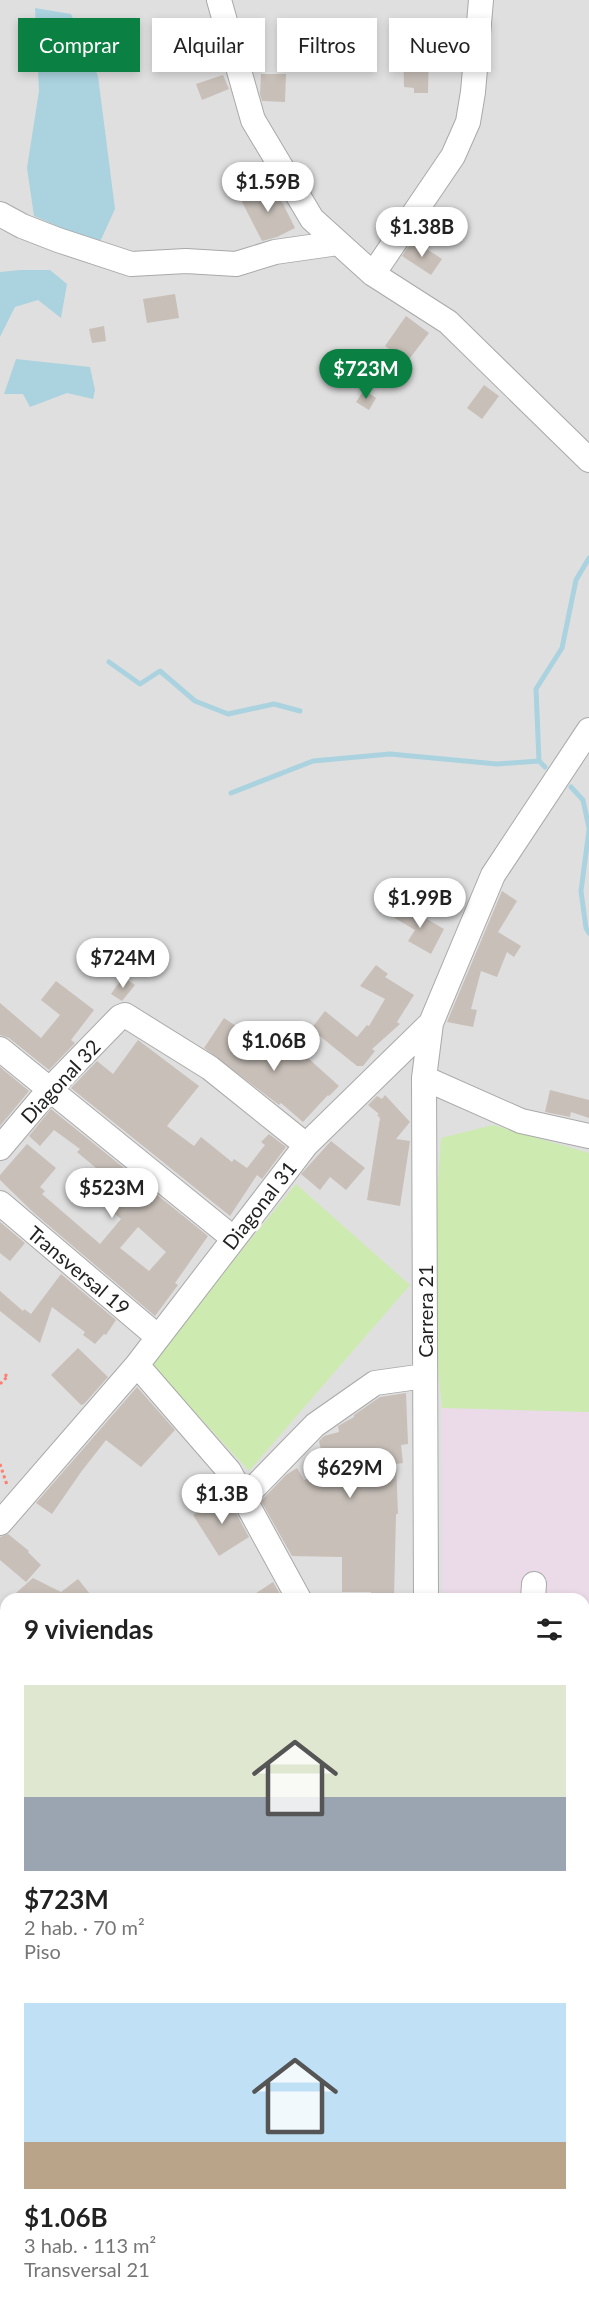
<!DOCTYPE html>
<html lang="es">
<meta charset="utf-8">
<style>
:root{--surface:#fff;--page:#f2f2f2;--text:#222;--muted:#767676;--accent:#0b8043}
body{margin:0;font-family:Lato,sans-serif;background:var(--page);color:var(--text);height:100vh;display:flex;flex-direction:column;font-size:22px;white-space:nowrap}
*{box-sizing:border-box;margin:0}
p{font-size:20px;color:var(--muted)}
.icon{flex:none;width:33px;height:33px;fill:none;stroke:currentColor;stroke-width:2;stroke-linecap:round;stroke-linejoin:round}
.map{position:relative;flex:1;overflow:hidden}
.details{position:absolute;left:0px;top:1593px;width:590px;height:720px;display:flex;flex-direction:column;background:var(--surface);border-radius:18px 18px 0 0;box-shadow:0 3px 9px #0003}
.details>*{flex:none}
.top-card{position:absolute;left:18px;top:18px;width:554px;height:54px;display:flex;gap:12px}
.price{position:absolute;translate:-50% -51px;padding:0 14px;border-radius:21px;background:#fff;color:#222;font-size:20px;line-height:39px;filter:drop-shadow(0 2px 3px #0008)}
.price::after{content:'';position:absolute;left:50%;top:36px;width:18px;height:14px;margin-left:-9px;background:inherit;clip-path:polygon(0 0,100% 0,50% 100%)}
.price.on{background:var(--accent);color:#fff}
ul{padding:0;list-style:none}
li{display:grid;align-content:center;gap:12px;height:318px;padding:0 24px}
li span{display:grid;place-items:center;height:186px;border-radius:0px;color:#555}
li>.icon{margin-inline-start:auto}
span .icon{width:108px;height:108px;fill:#fffc;stroke-width:1}
li b{font-size:26px}
h2{display:flex;justify-content:space-between;align-items:center;height:72px;padding:0 24px;font-size:26px}
.chip{padding:0 21px;border-radius:0px;background:var(--surface);box-shadow:0 3px 9px #0003;font-size:21px;line-height:54px}
.chip.on{background:var(--accent);color:#fff}
.map>svg:first-child{display:block}
</style>
<div class="map">
<svg width="589" height="2313" viewBox="0 0 589 2313">
<rect width="100%" height="100%" fill="#f2efe9"/>
<path fill="#e0dfdf" fill-rule="evenodd" d="M0,0H589V2313H0ZM6,1599H584V2307H6Z"/>
<path fill="#ebdbe8" d="M442,1408L589,1412V1809H584V1599H443Z"/>
<path fill="#e1dfda" d="M115,2307H382L381,2313H115Z"/>
<path fill="#cdebb0" d="M493,1125L589,1153V1412L442,1408L435,1340L437,1197L441,1138Z
M296,1184L410,1285L249,1471L150,1363Z"/>
<path fill="#add19e" d="M584,1855H589V2124L584,2121Z"/>
<path fill="#aad3df" d="M35,8L71,14L98,76L115,209L99,244L34,216L27,168L39,91Z
M20,270H50L67,284L61,318L38,300L15,307L0,337V272Z
M16,359L90,367L95,390L93,399L67,393L30,407L23,394H4Z"/>
<g fill="none" stroke-linecap="round" stroke-linejoin="round">
<path stroke="#aad3df" stroke-width="5" d="M109,662L140,684L160,671L195,701L228,714L274,704L300,711
M545,767L539,761L536,689L562,648L576,580L589,558
M571,787L583,800L589,828
M231,793L313,761L390,754L497,764L539,761
M589,830L581,891L586,928L589,933"/>
</g>
<path fill="#c7bfb8" fill-rule="evenodd" d="M403,49L429,50L428,93H414V88L404,87Z
M261,74H286L285,102L262,101L260,94Z
M223,75L229,89L202,100L196,84Z
M272,182L295,228L277,237L262,241L240,198Z
M413,240L442,259L431,275L402,256Z
M175,294L179,318L147,323L143,299Z
M406,316L429,333L407,362L385,346Z
M104,326L106,341L92,343L89,329Z
M484,385L499,396L482,419L467,408Z
M364,390L376,398L369,410L356,402Z
M502,891L517,901L498,932L521,946L514,957L507,952L497,977L481,971L471,1009L477,1010L473,1027L447,1022Z
M401,904L444,929L431,954L408,941L415,930L393,917Z
M376,965L388,974L385,977L414,995L397,1022L400,1024L372,1049L375,1051L363,1066H357L311,1029L325,1011L357,1037L367,1025L369,1026L385,999L360,986Z
M123,977L135,985L122,1001L111,994Z
M56,981L94,1010L71,1040L75,1043L49,1070L9,1038L0,1035V1003L41,1038L60,1015L41,1000Z
M224,1018L239,1028L231,1041L263,1057L268,1045L294,1057L297,1052L308,1058L339,1086L329,1096L328,1095L303,1122L281,1103L279,1105L204,1048Z
M138,1040L199,1086L167,1126L194,1146L201,1137L232,1162L234,1159L247,1168L265,1145L261,1142L269,1134L286,1147L262,1179L257,1175L230,1216L71,1088L97,1061L113,1074Z
M0,1067L29,1091L0,1126Z
M550,1090L589,1100V1118L571,1112L570,1117L545,1112Z
M385,1095L410,1122L396,1139L410,1141L400,1206L367,1200L380,1118L377,1115L379,1114L368,1105L377,1096L382,1099Z
M51,1109L208,1236L175,1283L178,1285L155,1316L34,1213L0,1180V1175L27,1144L56,1168L40,1187L45,1191L42,1194L100,1244L121,1219L87,1191L102,1173L77,1152L80,1149L54,1130L40,1146L29,1136ZM138,1227L166,1252L149,1271L120,1248Z
M331,1141L365,1168L346,1190L330,1177L320,1190L301,1174Z
M0,1222L25,1243L10,1261L0,1253Z
M61,1274L116,1320L106,1335L104,1334L95,1344L83,1335L85,1332L52,1307L40,1343L0,1311V1291L23,1311L24,1309L31,1314Z
M78,1348L108,1377L84,1404L81,1405L51,1375Z
M137,1387L175,1430L141,1467L106,1440L81,1472L52,1514L36,1503Z
M406,1393L408,1444L401,1445L403,1463L396,1464L398,1514H396L394,1599H370L371,1592H342V1557L292,1556L261,1501L286,1475L297,1468L304,1480L326,1473L319,1441L324,1436L339,1432L338,1426L354,1417V1415L380,1397Z
M226,1495L249,1537L219,1556L193,1515Z
M8,1534L29,1551L28,1552L41,1565L26,1582L0,1560V1537Z
M33,1578L61,1592L78,1579L94,1599H9Z
M273,1582L283,1599H247Z"/>
<g fill="none" stroke-linecap="round" stroke-linejoin="round">
<g stroke="#a9a9a9" stroke-width="26">
<path id="minor" d="M219,0L253,120L312,219L373,274L448,322L589,460
M0,214L22,226L58,240L131,264L186,261L236,264L275,252L338,243
M373,274L453,156L468,122L473,92L481,0
M0,1049L233,1238
M424,1078L521,1121L589,1136
M0,1148L49,1090L120,1017L125,1015L210,1068L306,1145
M0,1203L158,1337
M137,1365L229,1471L299,1599
M243,1499L315,1425L375,1383L425,1376
M0,1523L137,1365L306,1145L431,1023L493,875L589,730
M426,1599L424,1078L431,1023
M533,1599L534,1584
M0,1701L6,1693
M584,1725H589
M584,1771L589,1777
M0,1773L6,1781
M0,1946L6,1953
M0,2073L6,2066
M0,2133L6,2140
M584,2232H589
M91,2313V2307
M395,2313V2307
M515,2313V2307"/>
</g>
<path stroke="#fa8072" stroke-width="3" stroke-dasharray="3 3" stroke-linecap="butt" d="M0,1384L8,1376L2,1374
M0,1464L7,1485
M282,2313L283,2307"/>
<use href="#minor" stroke="#fff" stroke-width="24"/>
</g>
<g text-anchor="middle" dominant-baseline="central" stroke-width="6" stroke-linejoin="round" paint-order="stroke">
<g font-size="20" fill="#222" stroke="#fff">
<text transform="translate(60 1081) rotate(-47)">Diagonal 32</text>
<text transform="translate(259 1205) rotate(-52)">Diagonal 31</text>
<text transform="translate(79 1270) rotate(40)">Transversal 19</text>
<text transform="translate(425 1311) rotate(-90)">Carrera 21</text>
</g>
</g>
</svg>
<b class="price" style="left:268px;top:213px">$1.59B</b>
<b class="price" style="left:422px;top:258px">$1.38B</b>
<b class="price on" style="left:366px;top:400px">$723M</b>
<b class="price" style="left:420px;top:929px">$1.99B</b>
<b class="price" style="left:123px;top:989px">$724M</b>
<b class="price" style="left:274px;top:1072px">$1.06B</b>
<b class="price" style="left:112px;top:1219px">$523M</b>
<b class="price" style="left:350px;top:1499px">$629M</b>
<b class="price" style="left:222px;top:1525px">$1.3B</b>
<div class="top-card">
<a class="chip on">Comprar</a>
<a class="chip">Alquilar</a>
<a class="chip">Filtros</a>
<a class="chip">Nuevo</a>
</div>
<section class="details">
<h2>9 viviendas<svg class="icon" aria-label="filters" viewBox="0 0 24 24"><path d="M4 7h16M4 17h16"/><circle cx="9" cy="7" r="2"/><circle cx="15" cy="17" r="2"/></svg></h2>
<ul>
<li><span style="background:linear-gradient(#dfe7d0 60%,#9aa5b1 0)"><svg class="icon" aria-label="home" viewBox="0 0 24 24"><path d="M3 11l9-7 9 7M6 9v11h12V9"/></svg></span><div><b>$723M</b><p>2 hab. · 70 m²</p><p>Piso</p></div></li>
<li><span style="background:linear-gradient(#bfe0f5 75%,#b9a48a 0)"><svg class="icon" aria-label="home" viewBox="0 0 24 24"><path d="M3 11l9-7 9 7M6 9v11h12V9"/></svg></span><div><b>$1.06B</b><p>3 hab. · 113 m²</p><p>Transversal 21</p></div></li>
</ul>
</section>
</div>
